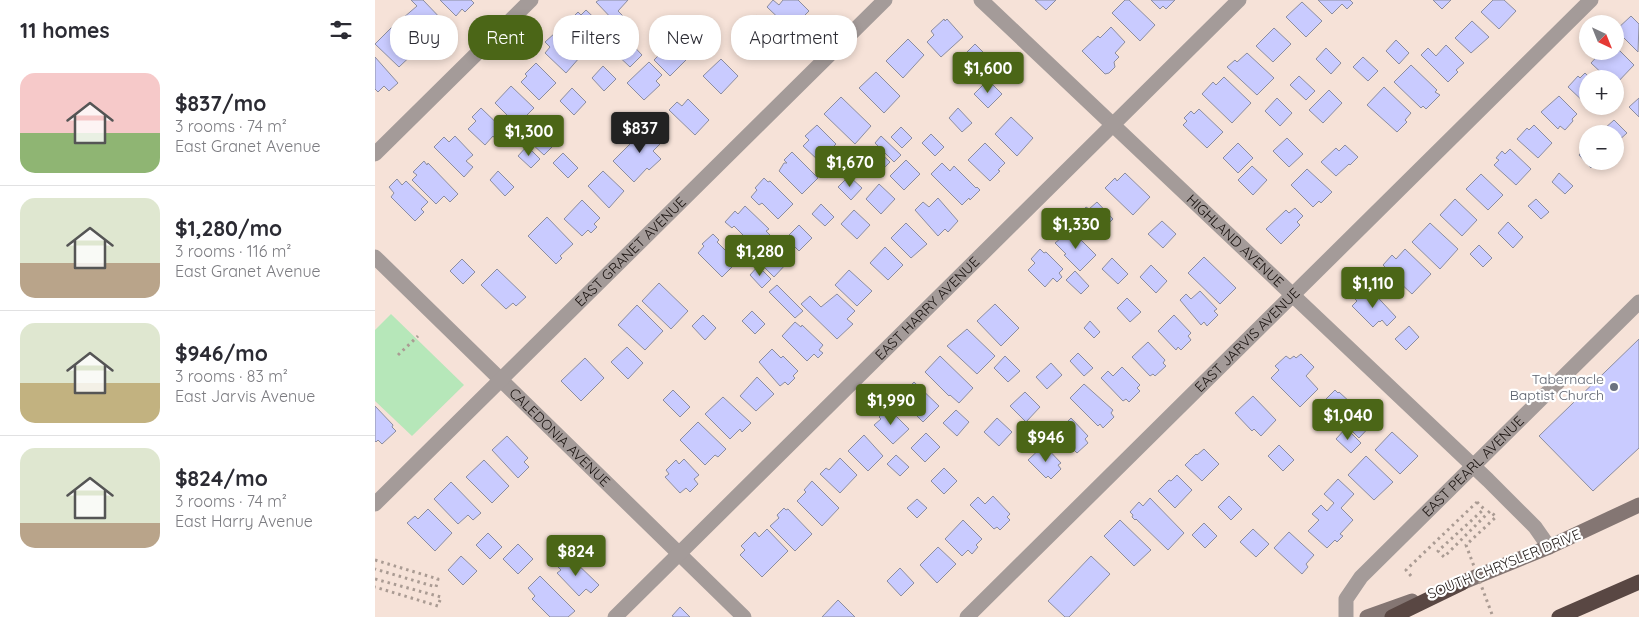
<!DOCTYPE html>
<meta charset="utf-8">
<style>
:root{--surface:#fff;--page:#f2f2f3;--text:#2b2b33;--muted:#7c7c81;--line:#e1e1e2;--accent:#4b6617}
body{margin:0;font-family:Quicksand,sans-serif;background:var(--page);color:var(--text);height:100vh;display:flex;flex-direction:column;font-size:19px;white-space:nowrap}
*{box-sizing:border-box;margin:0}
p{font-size:16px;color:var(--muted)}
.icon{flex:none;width:28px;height:28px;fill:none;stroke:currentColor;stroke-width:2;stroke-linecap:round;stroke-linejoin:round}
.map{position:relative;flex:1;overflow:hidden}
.drawer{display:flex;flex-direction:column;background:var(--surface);width:375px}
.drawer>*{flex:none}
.top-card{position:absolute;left:15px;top:15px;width:475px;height:45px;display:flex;gap:10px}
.needle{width:32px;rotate:137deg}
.buttons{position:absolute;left:1204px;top:15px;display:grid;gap:10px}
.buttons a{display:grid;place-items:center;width:45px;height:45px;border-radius:50%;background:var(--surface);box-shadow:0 2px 8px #0003;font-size:25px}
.price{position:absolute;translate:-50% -42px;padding:0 11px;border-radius:5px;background:var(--accent);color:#fff;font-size:16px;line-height:32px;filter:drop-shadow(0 1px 2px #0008)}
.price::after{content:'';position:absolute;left:50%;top:30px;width:15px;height:11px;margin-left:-8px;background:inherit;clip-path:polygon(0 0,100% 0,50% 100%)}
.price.current{background:#222;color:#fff}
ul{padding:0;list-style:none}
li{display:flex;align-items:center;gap:15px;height:125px;padding:0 20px}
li+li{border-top:1px solid var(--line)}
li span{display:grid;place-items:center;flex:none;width:140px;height:100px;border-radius:15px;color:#555}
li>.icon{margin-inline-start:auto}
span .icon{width:60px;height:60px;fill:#fffc;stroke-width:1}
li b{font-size:21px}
h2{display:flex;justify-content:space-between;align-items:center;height:60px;padding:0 20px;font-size:21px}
.pill{padding:0 18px;border-radius:20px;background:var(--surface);box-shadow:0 2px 8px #0003;font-size:18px;line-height:45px}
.pill.current{background:var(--accent);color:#fff}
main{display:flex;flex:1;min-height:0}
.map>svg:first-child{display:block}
</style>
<main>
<section class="drawer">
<h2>11 homes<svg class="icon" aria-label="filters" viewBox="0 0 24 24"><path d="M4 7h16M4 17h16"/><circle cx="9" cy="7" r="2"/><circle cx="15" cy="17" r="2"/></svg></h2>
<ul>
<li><span style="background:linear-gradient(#f6c9c9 60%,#8fb573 0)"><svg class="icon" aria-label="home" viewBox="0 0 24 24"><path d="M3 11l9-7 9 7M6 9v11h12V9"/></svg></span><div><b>$837/mo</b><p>3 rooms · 74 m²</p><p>East Granet Avenue</p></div></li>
<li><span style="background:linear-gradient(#dfe7d0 65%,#b9a48a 0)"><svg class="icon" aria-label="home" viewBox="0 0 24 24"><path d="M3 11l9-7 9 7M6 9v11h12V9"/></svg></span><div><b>$1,280/mo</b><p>3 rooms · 116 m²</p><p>East Granet Avenue</p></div></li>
<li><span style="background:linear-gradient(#dfe7d0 60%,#c2b280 0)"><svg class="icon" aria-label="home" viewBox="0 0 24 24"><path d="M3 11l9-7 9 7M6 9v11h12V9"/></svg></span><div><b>$946/mo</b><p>3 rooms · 83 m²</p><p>East Jarvis Avenue</p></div></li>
<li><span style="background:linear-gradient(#dfe7d0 75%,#b9a48a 0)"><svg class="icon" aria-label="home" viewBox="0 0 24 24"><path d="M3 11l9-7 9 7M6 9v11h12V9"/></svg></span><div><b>$824/mo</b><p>3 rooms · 74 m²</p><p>East Harry Avenue</p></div></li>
</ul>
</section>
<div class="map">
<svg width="1264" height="617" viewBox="0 0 1264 617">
<rect width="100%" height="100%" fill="#f6e2d8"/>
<path fill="#b6e7b9" d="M16,314L89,385L37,436L0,401V330Z"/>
<path fill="#c9cbff" stroke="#8c8d9f" d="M36,0H48L70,23L51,42L28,18L42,6Z
M65,0H96L99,3L90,12L87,9L81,16Z
M224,0H253L243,11L248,16L241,23L221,2Z
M398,0L404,5L408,0H423L434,11L428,17L430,19L424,25L421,22L414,28L392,7Z
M660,0H681L671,10Z
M750,0H754L780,25L765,41L737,13Z
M776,0H800L791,9L788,6L785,9Z
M943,0H975L978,3L972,9L967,4L957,14Z
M1058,0H1076L1067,9Z
M1118,0H1129L1141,11L1124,29L1106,12Z
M927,2L947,21L931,37L911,17Z
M211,10L233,31L218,47L194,21L203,12L206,15Z
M382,15L406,39L396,50L400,54L395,59L365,31Z
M1256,16L1264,24L1263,52L1241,30Z
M569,19L570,21L572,19L588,37L566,57L552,42L559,35L556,31Z
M1097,21L1114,37L1096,53L1080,38Z
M20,24L44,48L24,67L0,44Z
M736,27L750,42L740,53L744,57L739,62L740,67L734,73L730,74L707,51L723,36L725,38Z
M899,28L916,44L898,62L881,46Z
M180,33L205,57L191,73L170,53L175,47L170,42Z
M251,38L267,55L255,67L238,51Z
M533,39L549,55L528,78L511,61Z
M1021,40L1034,53L1024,64L1011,51Z
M295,44L311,60L295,76L279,60Z
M600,44L609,53L596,66L587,57Z
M1071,45L1089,63L1081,70L1083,72L1073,82L1046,55L1053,48L1061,56Z
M1240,46L1259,65L1240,85V79H1233L1216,63L1227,51H1240Z
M951,48L966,63L956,74L941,59Z
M872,53L899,78L882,95L852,67L860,60L862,62Z
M0,57L23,83L14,91L9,86L3,92L0,89Z
M988,57L1003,71L993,81L978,67Z
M346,59L363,76L346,94L328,76Z
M274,62L287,75L281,81L285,85L269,100L252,83Z
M161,63L181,83L164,100L146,82L152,76L150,74Z
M1036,65L1062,90L1060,92L1065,95L1051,109L1048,106L1046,108L1019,82Z
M228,66L241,79L229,91L217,78Z
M501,72L525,96L509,113L484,88Z
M1210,73L1216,79H1212V105L1193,87L1203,76L1205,78Z
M924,76L940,91L931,100L915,85Z
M849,77L876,103L857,123L827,94L838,82L841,85Z
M613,80L627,94L613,108L599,94Z
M136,86L159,108L142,125L120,103Z
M1009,87L1036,113L1030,120L1032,122L1022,132L992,105Z
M197,88L211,102L199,115L185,101Z
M954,90L967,103L948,123L934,110Z
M1184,96L1202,114L1197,119L1198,121L1190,130L1185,126L1183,129L1166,112Z
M466,97L496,126L480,144L449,114Z
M902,98L917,113L905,126L890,111Z
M1264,98V117L1254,107Z
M313,99L334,120L320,135L294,110L302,102L307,106Z
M106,108L133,134L124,143L118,136L110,145L93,129L101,121L97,117Z
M583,108L597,123L587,132L574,118Z
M824,109L848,132L832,148L808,125L812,121L809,118L816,111L819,114Z
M636,117L658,138L642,156L620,134Z
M1239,120L1252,133L1242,142L1240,140V134H1234L1229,129Z
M275,124L290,139L278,151L286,159L274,170L272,168L259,182L238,161Z
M442,125L461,144L444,161L428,146L434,140L430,136Z
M1159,125L1177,143L1163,158L1142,139L1152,128L1154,130Z
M526,127L537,138L527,148L516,137Z
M165,133L178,146L169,155L156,143Z
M556,134L569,147L560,156L547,143Z
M80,136L98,155L91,161L98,167L89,177L59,147L69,137L74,142Z
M506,136L526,155L519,162L500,143Z
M912,138L928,154L914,167L898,151Z
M610,143L630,163L623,170L625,171L615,181L593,160Z
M863,143L878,158L863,173L848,158Z
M970,145L983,157L975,165L974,164L961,176L946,162L961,148L964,151Z
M152,146L165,159L156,168L143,156Z
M1212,146V161H1223L1216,168L1204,155Z
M1135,149L1156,169L1141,185L1119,165L1124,160L1121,158L1127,151L1130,154Z
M502,150L515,162L501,176L488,163Z
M417,152L443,178L427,194L404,171L409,163H412L409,160Z
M188,153L203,168L193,178L178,163Z
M531,160L545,174L529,190L515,176Z
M49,161L52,165L53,163L83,194L75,202L69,196L61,204L37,180L42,175L38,172Z
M567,163L575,171L579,166L601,188L602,187L605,190L595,200L594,198L587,205L556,174Z
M877,166L892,180L878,195L863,180Z
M932,169L957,192L946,203L944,201L938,207L916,185Z
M123,171L139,187L130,196L115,180Z
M228,171L249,191L234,208L213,186Z
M750,173L775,197L758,215L730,188L740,178L742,181Z
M1184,173L1198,186L1190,194L1177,182Z
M1106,174L1128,195L1113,210L1091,189Z
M474,176L487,188L476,200L463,187Z
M389,178L393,182L395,181L418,204L403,219L387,203L384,205L376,197L382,190L380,188Z
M22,179L27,185L31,181L53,202L46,209L49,212L40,221L16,197L19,193L14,187Z
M504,184L520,199L506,214L491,199Z
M563,198L583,221L573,232L570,229L563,236L540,210L548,202L554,207Z
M1080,199L1102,220L1087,236L1065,215Z
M1161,199L1174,212L1166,219L1153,206Z
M207,200L225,218L219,224L222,227L216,233L213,230L207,236L189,219Z
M722,202L738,219L721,236L703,216L711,207L714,209Z
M446,204L459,217L450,226L437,214Z
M370,206L394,229L391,231L399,239L389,249L382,242L378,245L359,226L357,228L350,222L360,211L363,214Z
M920,208L928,216L922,222L925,225L906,244L891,229L911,210L914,213Z
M479,210L495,225L482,239L466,224Z
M172,217L198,244L185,256L187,258L181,264L153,236Z
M787,221L801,234L788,248L773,234Z
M1133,222L1148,237L1138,248L1123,233Z
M531,223L552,244L536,258L516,238Z
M1055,223L1083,249L1065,269L1037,242Z
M424,225L437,238L424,251L411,238Z
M696,230L721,255L705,271L689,255L691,254L680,243Z
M338,234L344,240L342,242L362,262L347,277L323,253L329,246L327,244Z
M1104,245L1117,258L1108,267L1095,254Z
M510,247L528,265L513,280L495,263Z
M665,249L669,253L671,252L688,269L684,273L687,277L682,282L678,278L670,287L653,270L660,263L656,259Z
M1030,249L1056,274L1037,294L1010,269L1011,268L1008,265L1017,255L1021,259Z
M400,251L412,263L399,277L387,265Z
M829,257L861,288L845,304L813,273Z
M737,258L753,274L743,284L727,269Z
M87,259L100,272L88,284L75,271Z
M776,265L792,281L781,293L765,277Z
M383,266L396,279L387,288L375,275Z
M122,269L151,297L141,306L138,303L131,309L106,285Z
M474,270L497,291L482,306L460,285Z
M700,271L714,286L706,294L691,280Z
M284,283L313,311L296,329L267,301Z
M402,285L428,311L420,318L394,292Z
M994,288L1021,317L1012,326L1007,320L1005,322L1004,321L998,327L977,306L982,301L979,298L987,291L989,293Z
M825,291L842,309L839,311L843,315L832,326L829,322L826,325L805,300L811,294L816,299Z
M462,294L480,311L472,319L478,324L462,339L426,304L435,296L446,307Z
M752,298L766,312L755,322L742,308Z
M620,304L644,328L626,346L602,321Z
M262,305L288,331L270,350L243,325Z
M377,311L390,324L380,334L367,321Z
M328,315L341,328L330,340L317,326Z
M799,315L816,333L813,336L816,340L806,350L803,347L801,350L783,331Z
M715,321L725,332L719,338L709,328Z
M420,322L426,327L427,325L448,345L444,350L448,353L443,358L439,354L432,361L407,336Z
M1034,326L1044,337L1031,350L1020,339Z
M592,329L620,356L602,374L572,346Z
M1264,339V448L1218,491L1164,436Z
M773,342L790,360L788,363L791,366L780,376L778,374L775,376L757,357Z
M252,347L268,363L253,379L236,362Z
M397,349L406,358L408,356L423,371L418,376L420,378L413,385L410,382L405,386L384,362Z
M703,353L718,368L709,376L695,361Z
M926,354L939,367L931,376L943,389L925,407L896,378L904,370L900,366L911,356L915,359L919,356L921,358Z
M565,356L598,388L584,403L575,395L574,396L550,372Z
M630,356L645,371L633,382L619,368Z
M210,358L229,378L206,401L186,381Z
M676,363L687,375L672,389L661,377Z
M747,367L765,385L762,388L765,391L754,402L751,399L748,401L726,378L733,371L738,376Z
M382,377L399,394L381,411L365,396Z
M539,382L564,406L548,422L524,398Z
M709,384L738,410L736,413L739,417L728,428L725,424L723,426L695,398Z
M298,390L315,407L305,417L288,400Z
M960,390L963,393L964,392L976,403L958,421L944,406Z
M650,392L665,407L651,422L635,406Z
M878,396L901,420L886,436L879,429L877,431L860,413Z
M348,397L376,423L367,432L365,429L355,439L330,414Z
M0,406L18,425L17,427L21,431L7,444L3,440L1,442L0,441Z
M513,408L534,429L518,444L499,425L506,419L504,417Z
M581,410L594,422L582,436L568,423Z
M987,411L999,422L984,438L972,426Z
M622,418L637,432L624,446L609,432Z
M696,418L713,436L710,439L713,443L702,453L699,450L697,452L679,435Z
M323,422L351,449L343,457L340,455L330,465L305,440Z
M971,428L986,443L976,453L961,439Z
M1017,432L1043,456L1025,474L1000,450Z
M551,433L565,447L550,462L536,448Z
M489,435L508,456L493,471L473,451Z
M132,436L153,458L149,462L154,467L143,478L117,450Z
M669,445L686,463L683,465L686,469L676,479L673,476L671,478L653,460Z
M904,445L919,460L908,471L893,456Z
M829,449L844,464L827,481L810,465L821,454L822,455Z
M521,455L534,467L525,476L512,464Z
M991,456L1018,482L999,500L973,475Z
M465,458L482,475L465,493L445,474L451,468L454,470Z
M309,459L324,475L319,479L323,484L315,492L311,488L305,493L290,477L294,474L291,470L301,460L304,464Z
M109,460L134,486L117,503L91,477Z
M569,468L582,481L569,494L556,481Z
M802,475L817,490L800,508L783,491L794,480L796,481Z
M963,479L979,494L966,508L978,520L965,534L968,536L962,542L960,540L952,548L933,531L944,520L937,514L946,505L952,511L959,503L949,494Z
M437,481L464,508L447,526L422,501L431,492L429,490Z
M76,482L106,513L98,520L93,515L83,524L59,499Z
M618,496L635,514L632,517L635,520L625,530L622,527L619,529L595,505L603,497L610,504Z
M854,496L867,509L856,520L843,507Z
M775,498L809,533L793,550L761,519L760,520L757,517L758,515L755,512L764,502L768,506Z
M542,499L552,508L542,518L532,508Z
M409,508L411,510L413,509L437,534L420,551L395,526L404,518L402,515Z
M53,509L77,533L60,551L32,523L40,516L43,519Z
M588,520L607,539L601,545L603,547L597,554L593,550L587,556L570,539Z
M745,520L776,550L759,566L729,536Z
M829,523L842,536L830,548L817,535Z
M392,529L413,551L387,577L365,555L370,550L366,546L380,532L384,537Z
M878,529L894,544L881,557L865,542Z
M914,532L939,555L931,564L933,567L927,574L899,548Z
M113,533L127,547L115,559L101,545Z
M143,544L158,559L143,574L128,559Z
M563,547L581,564L562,583L545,565Z
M86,556L102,571L88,585L73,570Z
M716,556L735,574L694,617H690L673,601Z
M190,558L194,562L197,559L224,585L216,593L211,589L204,596L182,573L186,570L182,566Z
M525,568L539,583L526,596L512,581Z
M165,576L200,611L193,617H175L157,599L160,596L153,588Z
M463,600L480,617H447Z
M305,607L315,617H299L297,616Z"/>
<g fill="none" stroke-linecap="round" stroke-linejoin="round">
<path stroke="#aa9b93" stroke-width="3" stroke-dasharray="2.5 4" stroke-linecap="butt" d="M23,355L43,336
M0,560L63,579L61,587L0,569
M1036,576L1031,570L1102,502
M0,579L66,597L63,606L0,587"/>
<g stroke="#a49b99" stroke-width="15">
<path id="s1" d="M606,0L1113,480L1160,527L1174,547"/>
<path d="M0,154L156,0"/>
<path id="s2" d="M0,257L369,617"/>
<path id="s3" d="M0,504L510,0"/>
<path id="s4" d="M240,617L864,0"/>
<path id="s5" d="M592,617L1216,0"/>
<path id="s6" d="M971,617V599L986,577L1264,302"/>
</g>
<path stroke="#847673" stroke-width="15" d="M1076,587L1174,547L1264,505
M992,617L1037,601"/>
<path stroke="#594743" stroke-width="15" d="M1017,617L1087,583
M1184,617L1264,582"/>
<path stroke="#aa9b93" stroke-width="3" stroke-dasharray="2.5 4" stroke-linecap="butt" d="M1102,502L1109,509L1063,551L1069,557L1115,511L1121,517L1091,545L1118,617"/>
</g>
<circle fill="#6b7280" stroke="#fff" stroke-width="2" cx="1239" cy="387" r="5"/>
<g text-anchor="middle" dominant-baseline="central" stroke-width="4.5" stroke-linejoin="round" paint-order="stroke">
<g font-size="14" fill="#19120f" stroke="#fff">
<text stroke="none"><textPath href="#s1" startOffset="350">HIGHLAND AVENUE</textPath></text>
<text stroke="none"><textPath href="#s3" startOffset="359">EAST GRANET AVENUE</textPath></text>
<text stroke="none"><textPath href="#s4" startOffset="439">EAST HARRY AVENUE</textPath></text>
<text stroke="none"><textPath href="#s5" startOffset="394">EAST JARVIS AVENUE</textPath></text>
<text stroke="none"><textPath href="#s2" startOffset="258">CALEDONIA AVENUE</textPath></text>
<text stroke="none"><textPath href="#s6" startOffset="202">EAST PEARL AVENUE</textPath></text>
<text transform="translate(1129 564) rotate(-22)">SOUTH CHRYSLER DRIVE</text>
</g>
<g font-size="14" fill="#5b616d" stroke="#fff" text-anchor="end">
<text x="1229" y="379">Tabernacle<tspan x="1229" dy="16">Baptist Church</tspan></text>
</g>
</g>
</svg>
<div class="buttons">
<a><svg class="needle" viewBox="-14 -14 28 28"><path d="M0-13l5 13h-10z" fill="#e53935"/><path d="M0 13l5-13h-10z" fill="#7c7c81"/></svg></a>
<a>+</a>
<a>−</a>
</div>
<b class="price" style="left:613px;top:94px">$1,600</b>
<b class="price current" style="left:265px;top:154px">$837</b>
<b class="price" style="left:154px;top:157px">$1,300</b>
<b class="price" style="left:475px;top:188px">$1,670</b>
<b class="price" style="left:701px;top:250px">$1,330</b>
<b class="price" style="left:385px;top:277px">$1,280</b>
<b class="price" style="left:998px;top:309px">$1,110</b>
<b class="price" style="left:516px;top:426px">$1,990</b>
<b class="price" style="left:973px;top:441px">$1,040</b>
<b class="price" style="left:671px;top:463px">$946</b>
<b class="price" style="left:201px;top:577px">$824</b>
<div class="top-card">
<a class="pill">Buy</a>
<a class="pill current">Rent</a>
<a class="pill">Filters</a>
<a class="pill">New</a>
<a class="pill">Apartment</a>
</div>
</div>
</main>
